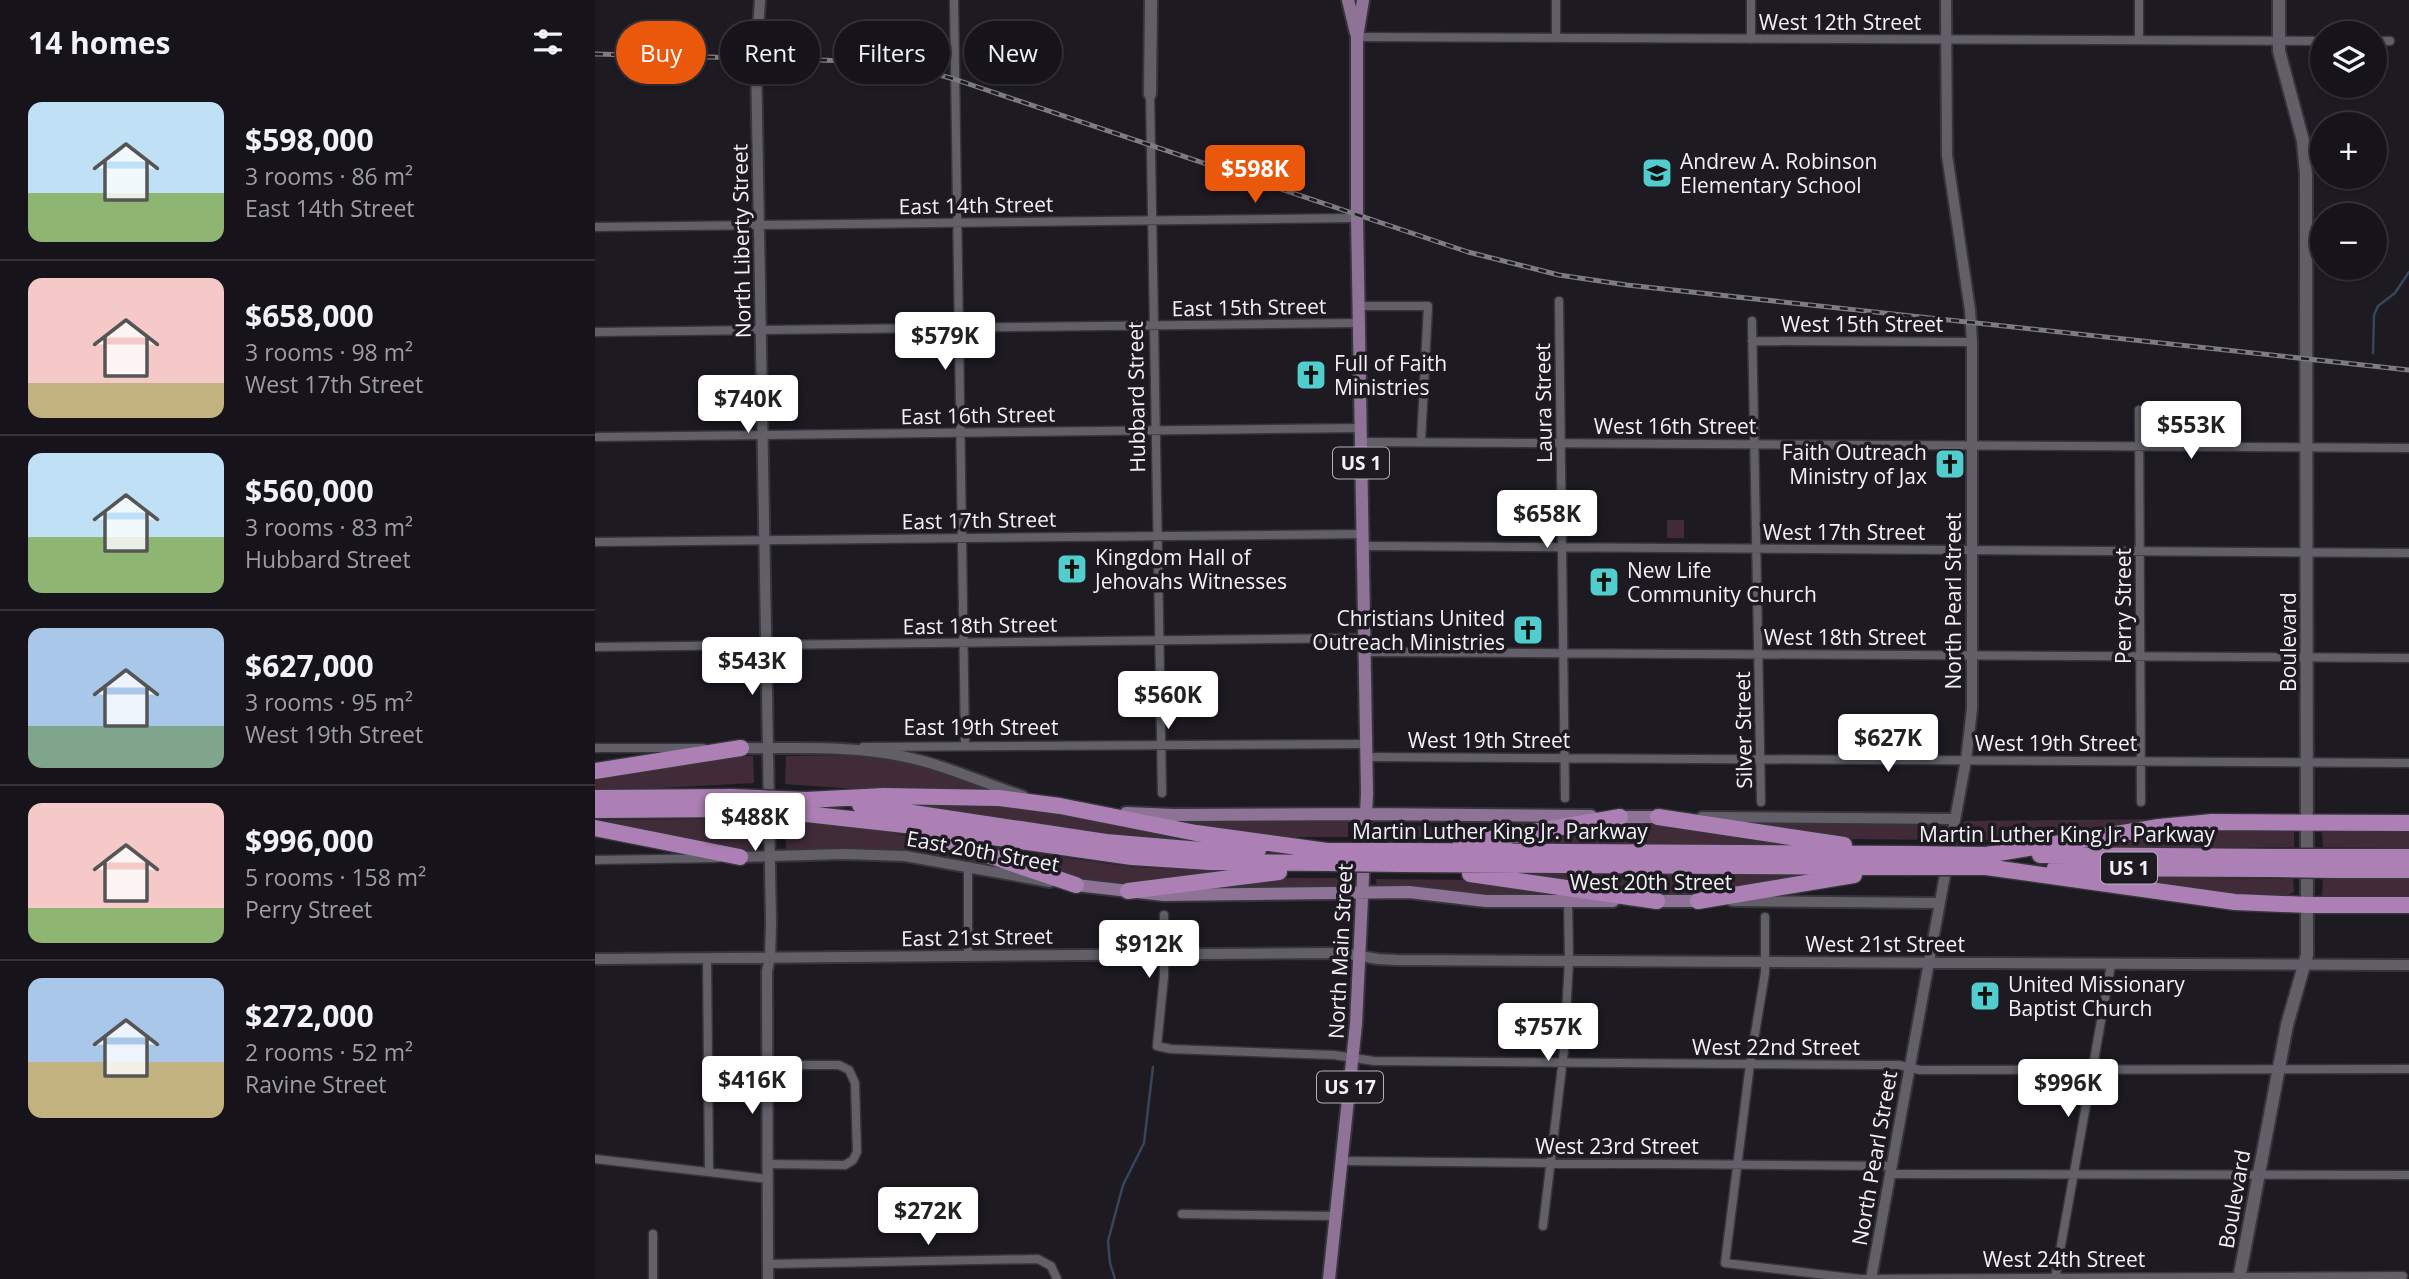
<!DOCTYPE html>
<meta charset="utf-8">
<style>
:root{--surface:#16141a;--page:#1f1d23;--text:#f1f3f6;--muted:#9e9ea2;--line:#353339;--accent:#ea580c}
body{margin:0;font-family:"Open Sans",sans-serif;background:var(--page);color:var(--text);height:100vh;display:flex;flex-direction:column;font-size:26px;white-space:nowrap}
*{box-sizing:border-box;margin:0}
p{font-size:23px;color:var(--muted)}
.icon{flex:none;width:38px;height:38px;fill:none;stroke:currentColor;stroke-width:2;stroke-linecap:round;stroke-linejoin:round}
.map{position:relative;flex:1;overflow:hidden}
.drawer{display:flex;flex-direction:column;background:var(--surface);width:595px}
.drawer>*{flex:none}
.guide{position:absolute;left:21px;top:21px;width:665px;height:63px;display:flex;gap:14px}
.fabs{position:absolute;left:1715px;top:21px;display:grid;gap:14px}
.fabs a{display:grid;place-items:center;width:77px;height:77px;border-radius:50%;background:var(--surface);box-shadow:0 2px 5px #0004,0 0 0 2px var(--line);font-size:35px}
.price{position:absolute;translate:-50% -60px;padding:0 16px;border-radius:7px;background:#fff;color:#222;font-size:23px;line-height:46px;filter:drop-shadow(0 2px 4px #0008)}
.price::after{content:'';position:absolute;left:50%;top:42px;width:21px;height:16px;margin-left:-10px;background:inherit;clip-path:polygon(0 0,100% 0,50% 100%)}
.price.selected{background:var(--accent);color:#fff}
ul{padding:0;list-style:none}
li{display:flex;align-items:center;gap:21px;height:175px;padding:0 28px}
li+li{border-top:2px solid var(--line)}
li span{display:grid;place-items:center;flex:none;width:196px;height:140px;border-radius:14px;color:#555}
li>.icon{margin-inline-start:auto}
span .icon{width:84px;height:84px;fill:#fffc;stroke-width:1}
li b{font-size:30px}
h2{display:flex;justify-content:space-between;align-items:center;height:84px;padding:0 28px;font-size:30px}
.chip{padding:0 24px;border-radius:32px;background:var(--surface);box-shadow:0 2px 5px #0004,0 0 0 2px var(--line);font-size:24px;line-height:63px}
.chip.selected{background:var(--accent);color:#fff}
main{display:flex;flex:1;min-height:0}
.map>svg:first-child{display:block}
</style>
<main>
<section class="drawer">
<h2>14 homes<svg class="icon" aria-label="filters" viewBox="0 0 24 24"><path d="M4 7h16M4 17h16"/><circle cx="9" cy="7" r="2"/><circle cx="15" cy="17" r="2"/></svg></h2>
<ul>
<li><span style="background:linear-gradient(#bfe0f5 65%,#8fb573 0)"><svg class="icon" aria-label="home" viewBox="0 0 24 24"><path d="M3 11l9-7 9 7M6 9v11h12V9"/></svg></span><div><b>$598,000</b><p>3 rooms · 86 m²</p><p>East 14th Street</p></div></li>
<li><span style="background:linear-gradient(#f6c9c9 75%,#c2b280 0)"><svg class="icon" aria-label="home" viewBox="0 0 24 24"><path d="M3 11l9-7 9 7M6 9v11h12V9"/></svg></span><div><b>$658,000</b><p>3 rooms · 98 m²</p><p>West 17th Street</p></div></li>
<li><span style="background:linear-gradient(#bfe0f5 60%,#8fb573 0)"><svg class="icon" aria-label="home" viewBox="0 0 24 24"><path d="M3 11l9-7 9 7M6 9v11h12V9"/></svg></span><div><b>$560,000</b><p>3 rooms · 83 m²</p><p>Hubbard Street</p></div></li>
<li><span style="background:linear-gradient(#a9c7e8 70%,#7fa58c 0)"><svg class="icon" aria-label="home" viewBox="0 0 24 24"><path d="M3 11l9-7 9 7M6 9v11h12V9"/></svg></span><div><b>$627,000</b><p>3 rooms · 95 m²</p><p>West 19th Street</p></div></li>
<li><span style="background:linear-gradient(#f6c9c9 75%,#8fb573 0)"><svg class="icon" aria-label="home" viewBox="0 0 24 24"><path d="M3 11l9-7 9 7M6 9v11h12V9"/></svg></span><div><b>$996,000</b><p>5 rooms · 158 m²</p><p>Perry Street</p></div></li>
<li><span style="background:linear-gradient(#a9c7e8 60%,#c2b280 0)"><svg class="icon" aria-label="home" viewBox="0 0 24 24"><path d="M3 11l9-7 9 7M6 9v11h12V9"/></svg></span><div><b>$272,000</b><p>2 rooms · 52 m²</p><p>Ravine Street</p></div></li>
</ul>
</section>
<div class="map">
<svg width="1814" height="1279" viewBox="0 0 1814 1279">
<rect width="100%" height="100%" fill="#1d1a22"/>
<path fill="#422b39" d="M1072,520H1089V538H1072Z
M268,755C315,758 360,777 405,793L262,789L190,784L191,756Z
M158,756L159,783L65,788L0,789V774L128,757Z
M411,803L600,839C506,841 409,818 317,804Z
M106,819L160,820V850H137L0,824V820Z
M567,819L753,820V837H682L620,831Z
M1581,819L1436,841L1366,840L1369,821Z
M986,820L858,837H783L784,832L791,825L882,828L912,821Z
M190,821C241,823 292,829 341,844C369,852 396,864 423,873L302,851L191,849Z
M1127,821L1343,824L1348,830L1347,840L1251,839Z
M1033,824L1079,825L1209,846L880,845Z
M1699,828V847L1466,848L1582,829Z
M1732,829H1814V848L1728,847L1727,831Z
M380,845L537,867L629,871L543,884H524L481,881Z
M899,870L1027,875L1229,874L1099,895H1053Z
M1494,877L1698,879L1699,892L1688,898H1661Z
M691,878H751L750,889H574Z
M781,879L882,880L987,895L927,898L782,887Z
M1728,879H1814V903L1732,898L1727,895Z"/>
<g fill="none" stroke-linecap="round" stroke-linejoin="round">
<path stroke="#37465d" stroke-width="2.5" d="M1778,353L1779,315L1783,306L1800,293L1814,272
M520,1279L515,1263L513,1241L528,1185L549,1143L558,1067"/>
<g stroke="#36353b" stroke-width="11">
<path id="minor" d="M359,0L370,744
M762,37L1727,41
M961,38V0
M1156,39V0
M1544,40V0
M1780,41H1795
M555,94L567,793
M0,227L762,218
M964,301L970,798
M763,306H833L826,442
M1157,321L1166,802
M0,332L763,323
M1157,341L1377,342
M1544,410L1546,802
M0,437L766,428
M766,442L1814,448
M0,542L768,534
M768,546L1814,553
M0,647L770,638
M770,652L1814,658
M268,747L772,744
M0,748H108
M772,757L1814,763
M0,860L123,858
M373,866V956
M569,915V976L562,1046L576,1049L739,1055L779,1061L1275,1065H1304L1325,1070L1814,1069
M1170,917V973L1155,1064L1130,1263L1265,1279L1808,1276
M112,958L114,1172
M172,1065H244L254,1070L260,1083L262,1152L258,1160L250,1165L173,1164
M0,1159L173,1179
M747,1161L1297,1166
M1295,1174L1814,1175
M587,1214L741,1216
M948,1226L969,1050L974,961L973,900
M174,1264L443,1259L456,1266L462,1279
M58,1279V1234
M1460,1279L1516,965"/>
</g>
<g stroke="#36353b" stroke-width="14">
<path id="tertiary" d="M165,0L161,58L176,923L175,958L172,971L173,1279
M146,748C200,749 253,745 306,756C348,764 388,783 428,796
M1107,817L1360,819
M145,857L249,854L310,856L455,882
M1137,901L1344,903
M0,959L747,953L783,959L802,960L1814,965
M1276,1279L1371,760L1377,709V342L1375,310L1352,155L1351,0"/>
</g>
<g stroke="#36353b" stroke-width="16">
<path id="secondary" d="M555,94L556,0
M1644,1279L1692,1025L1712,955L1711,174L1708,141L1684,51V0"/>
</g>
<g stroke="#36353b" stroke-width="16">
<path id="primary" d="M753,0L761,33
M531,813L579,815L772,814L996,816
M1018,817H1063
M481,885L569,895L814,892L891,901H1018
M1054,901H1103
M734,1279L761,1024L772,793L762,216V37L768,0"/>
</g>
<g stroke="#36353b" stroke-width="19">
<path id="motorway" d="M0,771L146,748
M0,798L137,797
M211,800L289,796L404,798L465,806L601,833L732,851
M265,805L511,842L606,850H663
M0,810L137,809
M211,814L319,826L537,857L615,862L733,863
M1063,817L1249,845
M0,828L145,857
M336,836L481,885
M866,844L1025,817
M808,851L1314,854
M1391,855L1564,827L1617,822L1814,823
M1445,855L1677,857
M1741,857H1814
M808,864L1313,867
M1391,867L1640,902L1713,905H1814
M1460,868L1677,869
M1741,870H1814
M875,874L1062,901
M533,891L684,872
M1103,901L1259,875"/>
</g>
<use href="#minor" stroke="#625f68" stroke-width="8"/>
<use href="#tertiary" stroke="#625f68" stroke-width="10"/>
<use href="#secondary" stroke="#625f68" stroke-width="12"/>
<use href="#primary" stroke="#8f7396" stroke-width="12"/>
<use href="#motorway" stroke="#ad80b5" stroke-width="16"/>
<g stroke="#7e7c83" stroke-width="5">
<path id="rail" d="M0,54L256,61L312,66L359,79L873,252L964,275L1032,285L1814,370"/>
</g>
<use href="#rail" stroke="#1d1a22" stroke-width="2.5" stroke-dasharray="8" stroke-linecap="butt"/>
<g stroke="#36353b" stroke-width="19" stroke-linecap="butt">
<path id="motorway-bridge" d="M137,797L211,800
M137,809L211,814
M732,851H808
M1314,854L1391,855
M1677,857H1741
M733,863L808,864
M1313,867H1391
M1677,869L1741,870"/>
</g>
<use href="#motorway-bridge" stroke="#ad80b5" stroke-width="16"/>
</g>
<defs>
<g id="school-square" transform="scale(1.575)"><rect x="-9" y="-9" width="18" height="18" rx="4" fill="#52cdcd" stroke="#1d1a22"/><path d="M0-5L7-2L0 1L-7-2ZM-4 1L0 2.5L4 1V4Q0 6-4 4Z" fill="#111"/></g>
<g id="church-square" transform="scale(1.575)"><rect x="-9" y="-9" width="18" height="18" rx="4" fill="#52cdcd" stroke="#1d1a22"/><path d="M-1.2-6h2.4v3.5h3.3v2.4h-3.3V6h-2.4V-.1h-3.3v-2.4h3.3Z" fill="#111"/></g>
</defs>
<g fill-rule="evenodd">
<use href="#school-square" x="1062" y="173"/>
<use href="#church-square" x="716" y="375"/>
<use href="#church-square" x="1355" y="464"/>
<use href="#church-square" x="477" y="569"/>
<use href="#church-square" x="1009" y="582"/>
<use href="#church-square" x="933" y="630"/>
<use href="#church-square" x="1390" y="996"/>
</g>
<g text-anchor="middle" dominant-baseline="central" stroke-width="7" stroke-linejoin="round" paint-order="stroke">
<g fill="#1d1a22" stroke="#b3b0b7" stroke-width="2">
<rect x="738" y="447.5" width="56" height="31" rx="5"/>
<rect x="1506" y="852.5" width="56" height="31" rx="5"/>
<rect x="722" y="1071.5" width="66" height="31" rx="5"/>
</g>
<g font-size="19" font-weight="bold" fill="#f3f1f7">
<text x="766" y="463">US 1</text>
<text x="1534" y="868">US 1</text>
<text x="755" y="1087">US 17</text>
</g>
<g font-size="21" fill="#f3f1f7" stroke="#1d1a22">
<text x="1245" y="22">West 12th Street</text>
<text transform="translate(381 205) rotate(-1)">East 14th Street</text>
<text transform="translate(146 241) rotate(-91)">North Liberty Street</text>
<text transform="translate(654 307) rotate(-1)">East 15th Street</text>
<text x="1267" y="324">West 15th Street</text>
<text transform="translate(541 397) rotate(-91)">Hubbard Street</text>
<text transform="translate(948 403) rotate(-91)">Laura Street</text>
<text transform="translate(383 415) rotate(-1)">East 16th Street</text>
<text x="1080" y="426">West 16th Street</text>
<text transform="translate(384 520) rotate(-1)">East 17th Street</text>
<text x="1249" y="532">West 17th Street</text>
<text transform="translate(1358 601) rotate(-90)">North Pearl Street</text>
<text transform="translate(1528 606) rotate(-90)">Perry Street</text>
<text transform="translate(385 625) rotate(-1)">East 18th Street</text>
<text x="1250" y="637">West 18th Street</text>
<text transform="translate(1693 642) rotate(-90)">Boulevard</text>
<text x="386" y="727">East 19th Street</text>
<text transform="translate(1148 730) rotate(-91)">Silver Street</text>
<text x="894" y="740">West 19th Street</text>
<text x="1461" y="743">West 19th Street</text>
<text x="905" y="831">Martin Luther King Jr. Parkway</text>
<text x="1472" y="834">Martin Luther King Jr. Parkway</text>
<text transform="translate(388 851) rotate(10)">East 20th Street</text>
<text x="1056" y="882">West 20th Street</text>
<text transform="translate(382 937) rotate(-1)">East 21st Street</text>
<text x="1290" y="944">West 21st Street</text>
<text transform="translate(745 951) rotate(-87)">North Main Street</text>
<text x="1181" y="1047">West 22nd Street</text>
<text x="1022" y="1146">West 23rd Street</text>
<text transform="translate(1279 1158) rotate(-80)">North Pearl Street</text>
<text transform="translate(1639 1199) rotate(-80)">Boulevard</text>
<text x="1469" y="1259">West 24th Street</text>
</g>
<g font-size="21" fill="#f3f1f7" stroke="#1d1a22" text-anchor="start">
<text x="1085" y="161">Andrew A. Robinson<tspan x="1085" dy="24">Elementary School</tspan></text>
<text x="739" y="363">Full of Faith<tspan x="739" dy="24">Ministries</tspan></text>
<text x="1332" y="452" text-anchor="end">Faith Outreach<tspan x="1332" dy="24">Ministry of Jax</tspan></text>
<text x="500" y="557">Kingdom Hall of<tspan x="500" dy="24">Jehovahs Witnesses</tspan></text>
<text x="1032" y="570">New Life<tspan x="1032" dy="24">Community Church</tspan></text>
<text x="910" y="618" text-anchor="end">Christians United<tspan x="910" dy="24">Outreach Ministries</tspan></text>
<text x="1413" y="984">United Missionary<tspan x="1413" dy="24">Baptist Church</tspan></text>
</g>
</g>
</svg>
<div class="fabs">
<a><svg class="icon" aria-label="layers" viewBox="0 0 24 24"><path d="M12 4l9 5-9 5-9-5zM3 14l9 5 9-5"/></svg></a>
<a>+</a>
<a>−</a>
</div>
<b class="price selected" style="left:660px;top:205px">$598K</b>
<b class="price" style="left:350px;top:372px">$579K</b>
<b class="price" style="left:153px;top:435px">$740K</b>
<b class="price" style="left:1596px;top:461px">$553K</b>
<b class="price" style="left:952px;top:550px">$658K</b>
<b class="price" style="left:157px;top:697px">$543K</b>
<b class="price" style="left:573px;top:731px">$560K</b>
<b class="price" style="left:1293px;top:774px">$627K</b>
<b class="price" style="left:160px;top:853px">$488K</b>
<b class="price" style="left:554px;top:980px">$912K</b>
<b class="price" style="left:953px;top:1063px">$757K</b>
<b class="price" style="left:157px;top:1116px">$416K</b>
<b class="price" style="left:1473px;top:1119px">$996K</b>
<b class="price" style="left:333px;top:1247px">$272K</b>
<div class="guide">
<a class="chip selected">Buy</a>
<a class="chip">Rent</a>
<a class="chip">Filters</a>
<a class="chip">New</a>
</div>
</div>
</main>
